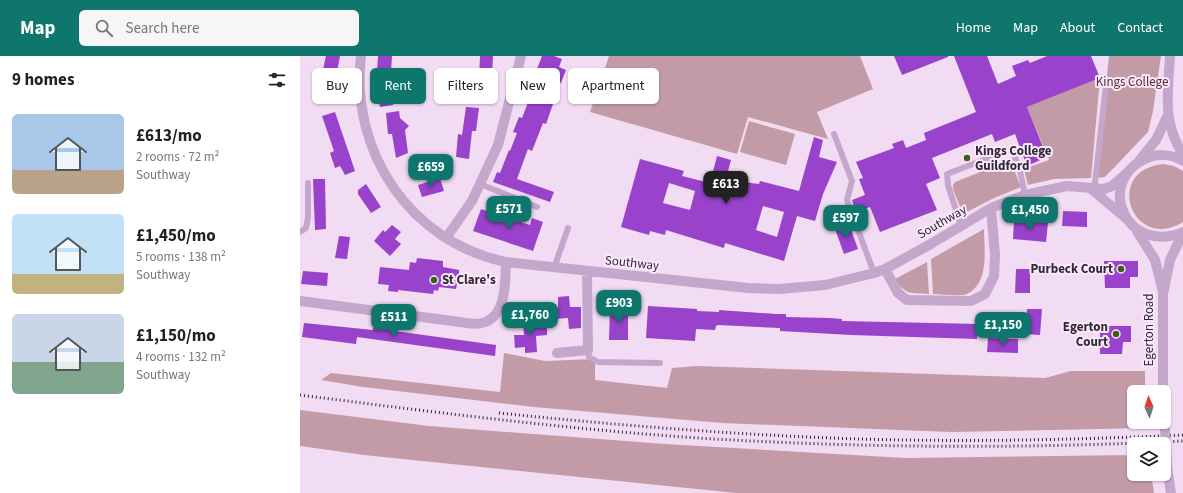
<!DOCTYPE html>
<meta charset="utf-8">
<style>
:root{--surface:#fff;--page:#f6f6f6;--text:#222;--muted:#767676;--accent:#0f766e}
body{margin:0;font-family:"Source Sans 3",sans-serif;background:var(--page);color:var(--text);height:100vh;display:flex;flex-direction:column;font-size:15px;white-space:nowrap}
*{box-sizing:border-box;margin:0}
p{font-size:13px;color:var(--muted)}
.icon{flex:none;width:22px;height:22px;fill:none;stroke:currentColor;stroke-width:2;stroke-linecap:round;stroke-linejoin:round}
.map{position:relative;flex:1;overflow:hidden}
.side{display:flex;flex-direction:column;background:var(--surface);width:300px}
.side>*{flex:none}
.hud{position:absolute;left:12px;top:12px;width:380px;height:36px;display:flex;gap:8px}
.needle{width:26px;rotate:357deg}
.tools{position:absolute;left:827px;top:329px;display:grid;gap:8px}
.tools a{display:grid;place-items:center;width:44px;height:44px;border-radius:6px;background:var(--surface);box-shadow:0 1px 3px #0004;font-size:20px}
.price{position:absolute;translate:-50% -34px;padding:0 9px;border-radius:8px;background:var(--accent);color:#fff;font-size:13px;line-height:26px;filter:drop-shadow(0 1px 2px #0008)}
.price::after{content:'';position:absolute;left:50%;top:24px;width:12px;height:9px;margin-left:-6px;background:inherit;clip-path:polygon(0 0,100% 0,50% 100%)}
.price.active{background:#222;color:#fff}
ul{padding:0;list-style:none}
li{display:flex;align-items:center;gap:12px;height:100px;padding:0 12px}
li span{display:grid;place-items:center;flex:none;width:112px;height:80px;border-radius:6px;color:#555}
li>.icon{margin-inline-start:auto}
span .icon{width:48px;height:48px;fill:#fffc;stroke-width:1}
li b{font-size:17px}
h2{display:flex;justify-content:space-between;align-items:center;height:48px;padding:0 12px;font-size:17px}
.pill{padding:0 14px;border-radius:6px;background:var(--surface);box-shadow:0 1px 3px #0004;font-size:14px;line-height:36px}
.pill.active{background:var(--accent);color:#fff}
header{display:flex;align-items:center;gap:24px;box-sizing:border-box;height:56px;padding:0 20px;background:var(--accent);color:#fff}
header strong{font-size:19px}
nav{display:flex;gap:22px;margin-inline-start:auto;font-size:14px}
.search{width:280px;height:36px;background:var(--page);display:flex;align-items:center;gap:10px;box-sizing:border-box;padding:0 14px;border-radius:6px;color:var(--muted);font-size:15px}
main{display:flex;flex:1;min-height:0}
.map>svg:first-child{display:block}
</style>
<header>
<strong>Map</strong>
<div class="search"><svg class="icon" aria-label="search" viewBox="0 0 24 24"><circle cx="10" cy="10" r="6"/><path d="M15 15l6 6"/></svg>Search here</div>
<nav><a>Home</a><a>Map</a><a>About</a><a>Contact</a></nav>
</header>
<main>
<section class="side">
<h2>9 homes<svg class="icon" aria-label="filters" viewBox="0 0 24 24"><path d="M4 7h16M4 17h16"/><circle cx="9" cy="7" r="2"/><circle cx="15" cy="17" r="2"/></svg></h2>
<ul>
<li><span style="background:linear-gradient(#a9c7e8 70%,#b9a48a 0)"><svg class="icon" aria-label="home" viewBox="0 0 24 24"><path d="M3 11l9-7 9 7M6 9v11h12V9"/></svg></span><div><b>£613/mo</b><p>2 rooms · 72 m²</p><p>Southway</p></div></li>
<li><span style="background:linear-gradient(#bfe0f5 75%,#c2b280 0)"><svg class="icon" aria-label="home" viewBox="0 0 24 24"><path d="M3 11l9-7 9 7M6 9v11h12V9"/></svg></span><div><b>£1,450/mo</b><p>5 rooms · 138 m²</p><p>Southway</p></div></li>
<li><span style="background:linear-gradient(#c9d6e8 60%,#7fa58c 0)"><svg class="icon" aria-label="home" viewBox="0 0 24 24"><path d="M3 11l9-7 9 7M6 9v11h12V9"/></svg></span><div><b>£1,150/mo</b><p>4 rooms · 132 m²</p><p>Southway</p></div></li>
</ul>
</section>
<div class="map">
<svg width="883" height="437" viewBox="0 0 883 437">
<rect width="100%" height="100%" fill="#f1dcf3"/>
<path fill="#c39ba6" d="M309,0H560L573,33L517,56L528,83L448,61L437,98L290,56Z
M809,0H861L853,55L848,76L805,121L796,122Z
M800,22L791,122L754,123L728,129L724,113L749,104L727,51Z
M449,65L495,78L486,109L440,96Z
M706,106L712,109L721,131L694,142L663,158L653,133V129L655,126Z
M863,108L874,110L883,115V166C833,197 802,115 863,108Z
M684,173C684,193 690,227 667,238C659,241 642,238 633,238L631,203Z
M627,206L629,238C611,237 605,239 595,223Z
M204,297L245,305L295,303V324L367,332L372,312L397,310L745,322L771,315H845V336H834V366H846V372L651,376L422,367L234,351L63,331L21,324L31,317L200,336Z
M0,354L129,370L365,388L605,402L834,399V418H851L854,437H436L64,399L0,390Z"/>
<path fill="#9942cb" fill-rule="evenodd" d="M26,0H40L36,21L22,18Z
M78,0H92L90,30L93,49L80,51L76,29Z
M180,0H193L192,20H188L184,48L171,46L175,23L179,24Z
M242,0H254L262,3L259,11L266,14L261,27L252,24L244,44L253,48L246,68L243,67L232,95L228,93L217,123L254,136L250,146L193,126L197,116L200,117L209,94L210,95L217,77L213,76L219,61L222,62L232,36L229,34Z
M594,0H648V1L602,19Z
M654,0H687L698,28L716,20L712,10L728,4L730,7L747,0H791L800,22L727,51L747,101L727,110L715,78L695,86L692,78L632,102L640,122L626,128L637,154L580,176L570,151L556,156L552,144L565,139L559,123L563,122L556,106L594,92L592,88L603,84L606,92L626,84L624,77L676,56Z
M166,51L179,52L176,75H172L169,103L156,101L158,78L162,79Z
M99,55L100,62L109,70L105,74L108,97L96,102L92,78H88L86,57Z
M35,56L55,115L45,119L40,110L35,112L30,97L34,95L22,60Z
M514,81L523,84L519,101L537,106L523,138L515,165L497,160L484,205L425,187L424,192L366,174L365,179L350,175L349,179L321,171L340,103L384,115L382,120L410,127L417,100L431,104L427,119L428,121L451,127L459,128L460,125L499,135ZM369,127L395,135L390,154L363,147ZM463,150L484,156L477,181L456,174Z
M140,122L144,135L122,141L118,129Z
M13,123H25L26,173L15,174Z
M66,128L81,151L71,157L58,138V134Z
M181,153L230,169L232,162L243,166L233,195L173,175Z
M763,155L787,156V171L762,170Z
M714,165L748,167L746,186L713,183Z
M549,168L558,193L544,198L535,173Z
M92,169L101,176L95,183L101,188L90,200L74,185L83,174L85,176Z
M39,180L50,181L47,203L35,202Z
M117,202L143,205V211L159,214V229L157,228L156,233L139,231L138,235L134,234L133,238L98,234V236L88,235L89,229L78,228L80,211L109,214L110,206L116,207Z
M804,205H838V221H830V232H805Z
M716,213H730V237H715Z
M3,215L28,217L27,230L1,228Z
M269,240L270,251H281V272L269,273L268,262L254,263L253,252H258V241Z
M348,250L397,253V255L419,256V254L476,258H486V261L530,262L542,263V265L678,268L677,283L551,279L480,275V272L418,269L416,270L415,274L396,273L395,285L346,282Z
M310,251L328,252V284H309Z
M727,253H742L740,279L726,278Z
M235,264V269H247V279L236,280L237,296L225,297V291L215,292L214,279H224L223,265Z
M4,267L73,274V272L196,289L195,300L57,281L56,288L2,281Z
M800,270H831V286H823L822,298H800Z
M688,282L718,283V297L687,296Z"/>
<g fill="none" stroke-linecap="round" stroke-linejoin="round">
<path stroke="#c6a7cc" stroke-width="6" d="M534,78L552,125L547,144L574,217
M180,128L237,151
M790,132L795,127L806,28
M661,170L648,129L647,118L712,93L720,115L725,139
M0,176L6,172L8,161V127
M254,212L268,172
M288,294L289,301L298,306L360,307"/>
<path stroke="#c6a7cc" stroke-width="10" d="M61,0C50,96 110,186 206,206L448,232L479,233L525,229L574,217L585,213L629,189L691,152L725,139L767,130L804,133L812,130L827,117
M790,132L827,163
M146,182L172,145L198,89L221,0
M585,213L598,237L607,244L671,245L685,238L694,220L695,199L691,152
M0,245L160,266C167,267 175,269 182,267C207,261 205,226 206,206
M257,297L288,294L287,215"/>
<path stroke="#c6a7cc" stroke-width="10" d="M870,0C868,38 862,65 883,99
M839,105L856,84L867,61
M883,105C871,98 857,97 845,103C795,126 826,200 883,176
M837,175L855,204L863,236V336
M864,234L870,204L883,177
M867,411L871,437"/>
<path stroke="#332838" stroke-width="3" stroke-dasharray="1 3" stroke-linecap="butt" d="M0,339C132,356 265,373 398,382C560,392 722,393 883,385
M199,357C295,367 391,375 487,380C619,387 751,385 883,379"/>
<path stroke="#c6a7cc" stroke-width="10" d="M864,354L867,411"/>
</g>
<g fill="#3e5c1c" stroke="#f9e9fa" stroke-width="1.5">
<circle cx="667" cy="102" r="4"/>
<circle cx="821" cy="213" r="4"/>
<circle cx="134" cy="224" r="4"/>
<circle cx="816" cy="278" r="4"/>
</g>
<g text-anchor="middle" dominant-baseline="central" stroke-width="4" stroke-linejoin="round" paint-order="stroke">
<g font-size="13" fill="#582b35" stroke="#f9e9fa">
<text x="832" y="26">Kings College</text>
</g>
<g font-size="13" font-weight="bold" fill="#332838" stroke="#f9e9fa" text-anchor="start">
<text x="675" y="95">Kings College<tspan x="675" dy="15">Guildford</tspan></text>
<text x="813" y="213" text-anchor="end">Purbeck Court</text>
<text x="142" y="224">St Clare's</text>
<text x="808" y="271" text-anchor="end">Egerton<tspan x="808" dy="15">Court</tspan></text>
</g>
<g font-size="13" fill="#332838" stroke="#f9e9fa">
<text transform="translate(642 166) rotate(-30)">Southway</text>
<text transform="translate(332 207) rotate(6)">Southway</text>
<text transform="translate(849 274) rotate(-90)">Egerton Road</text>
</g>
</g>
</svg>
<div class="tools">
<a><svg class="needle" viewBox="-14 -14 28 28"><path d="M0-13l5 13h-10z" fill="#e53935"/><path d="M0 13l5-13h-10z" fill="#767676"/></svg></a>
<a><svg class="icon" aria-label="layers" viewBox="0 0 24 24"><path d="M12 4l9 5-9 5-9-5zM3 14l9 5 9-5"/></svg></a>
</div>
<b class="price" style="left:131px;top:132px">£659</b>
<b class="price active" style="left:426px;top:149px">£613</b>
<b class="price" style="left:209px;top:174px">£571</b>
<b class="price" style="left:730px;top:175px">£1,450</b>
<b class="price" style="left:546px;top:183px">£597</b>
<b class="price" style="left:319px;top:268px">£903</b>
<b class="price" style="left:230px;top:280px">£1,760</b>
<b class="price" style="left:94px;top:282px">£511</b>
<b class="price" style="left:703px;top:290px">£1,150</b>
<div class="hud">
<a class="pill">Buy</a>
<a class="pill active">Rent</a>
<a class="pill">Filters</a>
<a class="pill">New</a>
<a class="pill">Apartment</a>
</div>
</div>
</main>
